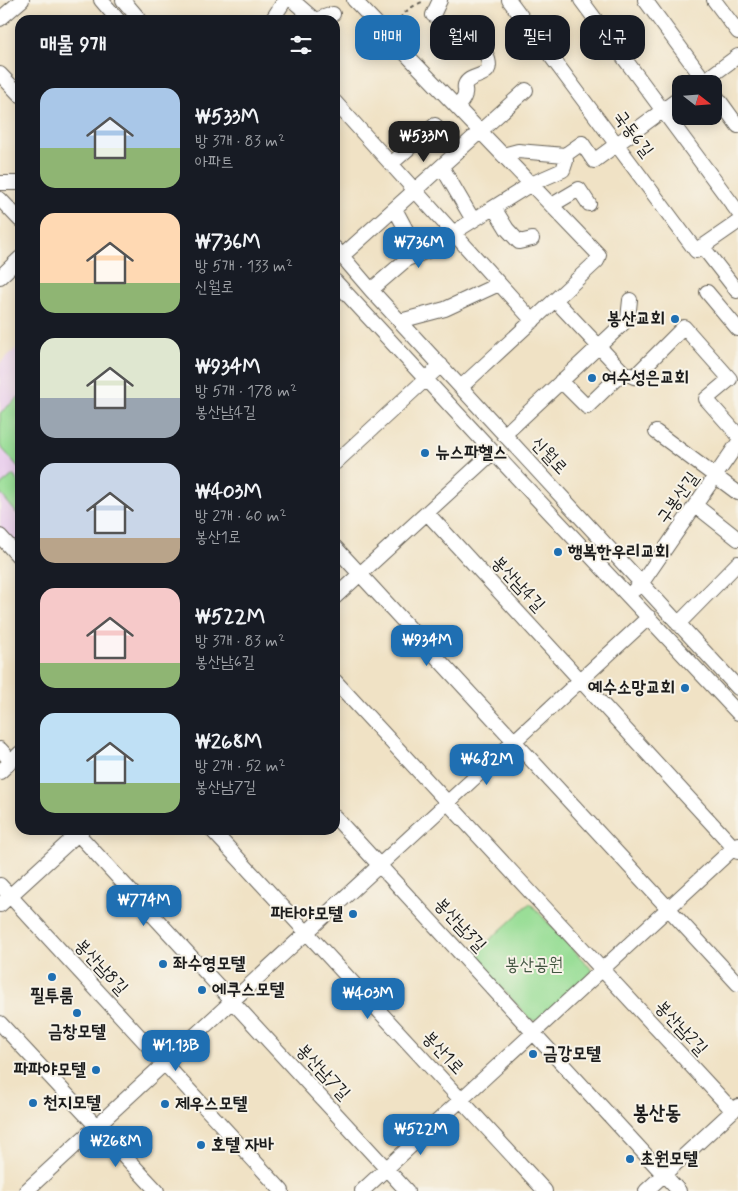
<!DOCTYPE html>
<html lang="ko">
<meta charset="utf-8">
<style>
:root{--surface:#171b24;--page:#242831;--text:#f1f3f6;--muted:#9ea1a6;--accent:#1f6fb2}
body{margin:0;font-family:Mynerve,"Poor Story",sans-serif;background:var(--page);color:var(--text);height:100vh;display:flex;flex-direction:column;font-size:19px;white-space:nowrap}
*{box-sizing:border-box;margin:0}
p{font-size:16px;color:var(--muted)}
.icon{flex:none;width:28px;height:28px;fill:none;stroke:currentColor;stroke-width:2;stroke-linecap:round;stroke-linejoin:round}
.map{position:relative;flex:1;overflow:hidden}
.side{position:absolute;left:15px;top:15px;width:325px;height:820px;display:flex;flex-direction:column;background:var(--surface);border-radius:15px;box-shadow:0 2px 12px #0003}
.side>*{flex:none}
.guide{position:absolute;left:355px;top:15px;width:308px;height:45px;display:flex;gap:10px}
.needle{width:32px;rotate:107deg}
.buttons{position:absolute;left:672px;top:75px;display:grid;gap:10px}
.buttons a{display:grid;place-items:center;width:50px;height:50px;border-radius:10px;background:var(--surface);box-shadow:0 2px 12px #0003;font-size:25px}
.price{position:absolute;translate:-50% -42px;padding:0 11px;border-radius:10px;background:var(--accent);color:#fff;font-size:16px;line-height:32px;filter:drop-shadow(0 1px 2px #0008)}
.price::after{content:'';position:absolute;left:50%;top:30px;width:15px;height:11px;margin-left:-8px;background:inherit;clip-path:polygon(0 0,100% 0,50% 100%)}
.price.selected{background:#222;color:#fff}
ul{padding:0;list-style:none}
li{display:flex;align-items:center;gap:15px;height:125px;padding:0 25px}
li span{display:grid;place-items:center;flex:none;width:140px;height:100px;border-radius:15px;color:#555}
li>.icon{margin-inline-start:auto}
span .icon{width:60px;height:60px;fill:#fffc;stroke-width:1}
li b{font-size:21px}
h2{display:flex;justify-content:space-between;align-items:center;height:60px;padding:0 25px;font-size:21px}
.pill{padding:0 18px;border-radius:15px;background:var(--surface);box-shadow:0 2px 12px #0003;font-size:18px;line-height:45px}
.pill.selected{background:var(--accent);color:#fff}
.map>svg:first-child{display:block}
</style>
<div class="map">
<svg width="738" height="1191" viewBox="0 0 738 1191">
<rect width="100%" height="100%" fill="#f7f3e8"/>
<filter id="ink" filterUnits="userSpaceOnUse"><feTurbulence type="fractalNoise" baseFrequency=".02" numOctaves="2"/><feDisplacementMap in="SourceGraphic" scale="10" xChannelSelector="R" yChannelSelector="G"/><feConvolveMatrix kernelMatrix="1 2 1 2 8 2 1 2 1" color-interpolation-filters="sRGB"/></filter>
<filter id="wash" filterUnits="userSpaceOnUse"><feTurbulence type="fractalNoise" baseFrequency=".0096" numOctaves="4" result="noise"/><feDisplacementMap in="SourceGraphic" scale="20" xChannelSelector="R" yChannelSelector="G"/><feGaussianBlur stdDeviation="1.12" result="paint"/><feColorMatrix in="noise" values="0 0 0 0 0 0 0 0 0 0 0 0 0 0 0 0 0 1.4 0 .05"/><feComposite in="paint" operator="in"/></filter>
<g filter="url(#wash)">
<rect width="100%" height="100%" fill="#f0e2c5"/>
<path fill="#ead1ec" d="M20,345V551L0,528V363Z"/>
<path fill="#9ade97" stroke="#5b7d5a" d="M20,396V469L0,446V413Z
M13,475L20,484L19,516L0,493V486Z
M530,903L593,971L539,1021L531,1020L472,956Z"/>
</g>
<g filter="url(#ink)">
<g fill="none" stroke-linecap="round" stroke-linejoin="round">
<g stroke="#666157" stroke-width="16">
<path id="minor" d="M101,0L118,20
M123,0L140,20
M292,0L315,20
M354,0L599,255L597,261L461,387
M509,0L696,251L738,222
M581,0L738,212
M645,0L707,84
M714,0L738,32
M433,15L440,0
M0,19L22,0
M272,20L285,0
M315,20L333,14
M0,74L20,95
M700,84L738,56
M714,93L738,126
M335,102L533,321
M457,107C460,103 465,99 465,93C466,90 464,89 465,85C470,71 498,81 486,54
M503,155L518,151L565,155L582,143L594,161L681,97
M391,164L435,125
M442,167L473,220
M0,183H20
M0,199L20,220
M552,205L579,189L589,204
M494,208L507,229L519,242L532,239
M395,209L419,254
M702,246L737,291
M335,248L371,290L738,688
M342,256L526,90
M0,277L20,258
M335,281L493,452L738,713
M371,290L407,259L430,250L453,233L531,184L563,170L566,161L565,155
M707,292L738,329
M555,300L623,372L587,407L561,381
M400,321L445,309L499,284
M623,372L634,377L684,327L730,379L706,399L738,435
M656,432L738,493
M504,435L628,319L630,300
M335,463L441,365
M695,505L738,539
M427,513L738,852
M0,536L20,558
M335,547L738,984
M634,590L641,584L738,443
M335,597L493,452
M678,624L738,563
M335,681L733,1111
M0,749L11,761
M0,772L20,753
M335,817L679,1191
M212,830L545,1191
M78,834L407,1191
M0,885L282,1191
M0,905L82,830
M0,1023L157,1191
M26,1191L649,617
M362,1191L738,844
M646,1191L738,1106"/>
</g>
<path stroke="#666157" stroke-width="2" stroke-dasharray="4 4" stroke-linecap="butt" d="M396,26C401,13 413,5 425,1"/>
<use href="#minor" stroke="#fff" stroke-width="14"/>
</g>
</g>
<g fill="#1f6fb2" stroke="#f7f3e8" stroke-width="2">
<circle cx="675" cy="319" r="5"/>
<circle cx="592" cy="378" r="5"/>
<circle cx="425" cy="453" r="5"/>
<circle cx="558" cy="552" r="5"/>
<circle cx="685" cy="688" r="5"/>
<circle cx="353" cy="914" r="5"/>
<circle cx="163" cy="964" r="5"/>
<circle cx="52" cy="977" r="5"/>
<circle cx="202" cy="990" r="5"/>
<circle cx="77" cy="1013" r="5"/>
<circle cx="533" cy="1054" r="5"/>
<circle cx="96" cy="1070" r="5"/>
<circle cx="33" cy="1103" r="5"/>
<circle cx="165" cy="1104" r="5"/>
<circle cx="201" cy="1145" r="5"/>
<circle cx="630" cy="1159" r="5"/>
</g>
<g text-anchor="middle" dominant-baseline="central" stroke-width="4" stroke-linejoin="round" paint-order="stroke">
<g font-size="18" fill="#1c1c1c" stroke="#f7f3e8">
<text transform="translate(633 134) rotate(53)">국동6길</text>
<text transform="translate(549 456) rotate(47)">신월로</text>
<text transform="translate(678 498) rotate(-55)">구봉산길</text>
<text transform="translate(518 584) rotate(47)">봉산남4길</text>
<text transform="translate(460 925) rotate(47)">봉산남3길</text>
<text transform="translate(101 967) rotate(47)">봉산남8길</text>
<text transform="translate(681 1028) rotate(47)">봉산남2길</text>
<text transform="translate(443 1053) rotate(47)">봉산1로</text>
<text transform="translate(323 1072) rotate(47)">봉산남7길</text>
</g>
<g font-size="18" font-weight="bold" fill="#1c1c1c" stroke="#f7f3e8" text-anchor="start">
<text x="665" y="319" text-anchor="end">봉산교회</text>
<text x="602" y="378">여수성은교회</text>
<text x="435" y="453">뉴스파헬스</text>
<text x="568" y="552">행복한우리교회</text>
<text x="675" y="688" text-anchor="end">예수소망교회</text>
<text x="343" y="914" text-anchor="end">파타야모텔</text>
<text x="173" y="964">좌수영모텔</text>
<text x="212" y="990">에쿠스모텔</text>
<text x="52" y="996" text-anchor="middle">필투룸</text>
<text x="77" y="1032" text-anchor="middle">금창모텔</text>
<text x="543" y="1054">금강모텔</text>
<text x="86" y="1070" text-anchor="end">파파야모텔</text>
<text x="43" y="1103">천지모텔</text>
<text x="175" y="1104">제우스모텔</text>
<text x="211" y="1145">호텔 자바</text>
<text x="640" y="1159">초원모텔</text>
</g>
<g font-size="18" fill="#425641" stroke="#f7f3e8">
<text x="534" y="965">봉산공원</text>
</g>
<g font-size="20" font-weight="bold" fill="#1c1c1c" stroke="#f7f3e8">
<text x="657" y="1113">봉산동</text>
</g>
</g>
</svg>
<div class="buttons">
<a><svg class="needle" viewBox="-14 -14 28 28"><path d="M0-13l5 13h-10z" fill="#e53935"/><path d="M0 13l5-13h-10z" fill="#9ea1a6"/></svg></a>
</div>
<b class="price selected" style="left:424px;top:163px">₩533M</b>
<b class="price" style="left:419px;top:269px">₩736M</b>
<b class="price" style="left:427px;top:667px">₩934M</b>
<b class="price" style="left:487px;top:786px">₩682M</b>
<b class="price" style="left:144px;top:927px">₩774M</b>
<b class="price" style="left:368px;top:1020px">₩403M</b>
<b class="price" style="left:176px;top:1072px">₩1.13B</b>
<b class="price" style="left:421px;top:1156px">₩522M</b>
<b class="price" style="left:116px;top:1168px">₩268M</b>
<div class="guide">
<a class="pill selected">매매</a>
<a class="pill">월세</a>
<a class="pill">필터</a>
<a class="pill">신규</a>
</div>
<section class="side">
<h2>매물 9개<svg class="icon" aria-label="filters" viewBox="0 0 24 24"><path d="M4 7h16M4 17h16"/><circle cx="9" cy="7" r="2"/><circle cx="15" cy="17" r="2"/></svg></h2>
<ul>
<li><span style="background:linear-gradient(#a9c7e8 60%,#8fb573 0)"><svg class="icon" aria-label="home" viewBox="0 0 24 24"><path d="M3 11l9-7 9 7M6 9v11h12V9"/></svg></span><div><b>₩533M</b><p>방 3개 · 83 m²</p><p>아파트</p></div></li>
<li><span style="background:linear-gradient(#ffd9b3 70%,#8fb573 0)"><svg class="icon" aria-label="home" viewBox="0 0 24 24"><path d="M3 11l9-7 9 7M6 9v11h12V9"/></svg></span><div><b>₩736M</b><p>방 5개 · 133 m²</p><p>신월로</p></div></li>
<li><span style="background:linear-gradient(#dfe7d0 60%,#9aa5b1 0)"><svg class="icon" aria-label="home" viewBox="0 0 24 24"><path d="M3 11l9-7 9 7M6 9v11h12V9"/></svg></span><div><b>₩934M</b><p>방 5개 · 178 m²</p><p>봉산남4길</p></div></li>
<li><span style="background:linear-gradient(#c9d6e8 75%,#b9a48a 0)"><svg class="icon" aria-label="home" viewBox="0 0 24 24"><path d="M3 11l9-7 9 7M6 9v11h12V9"/></svg></span><div><b>₩403M</b><p>방 2개 · 60 m²</p><p>봉산1로</p></div></li>
<li><span style="background:linear-gradient(#f6c9c9 75%,#8fb573 0)"><svg class="icon" aria-label="home" viewBox="0 0 24 24"><path d="M3 11l9-7 9 7M6 9v11h12V9"/></svg></span><div><b>₩522M</b><p>방 3개 · 83 m²</p><p>봉산남6길</p></div></li>
<li><span style="background:linear-gradient(#bfe0f5 70%,#8fb573 0)"><svg class="icon" aria-label="home" viewBox="0 0 24 24"><path d="M3 11l9-7 9 7M6 9v11h12V9"/></svg></span><div><b>₩268M</b><p>방 2개 · 52 m²</p><p>봉산남7길</p></div></li>
</ul>
</section>
</div>
